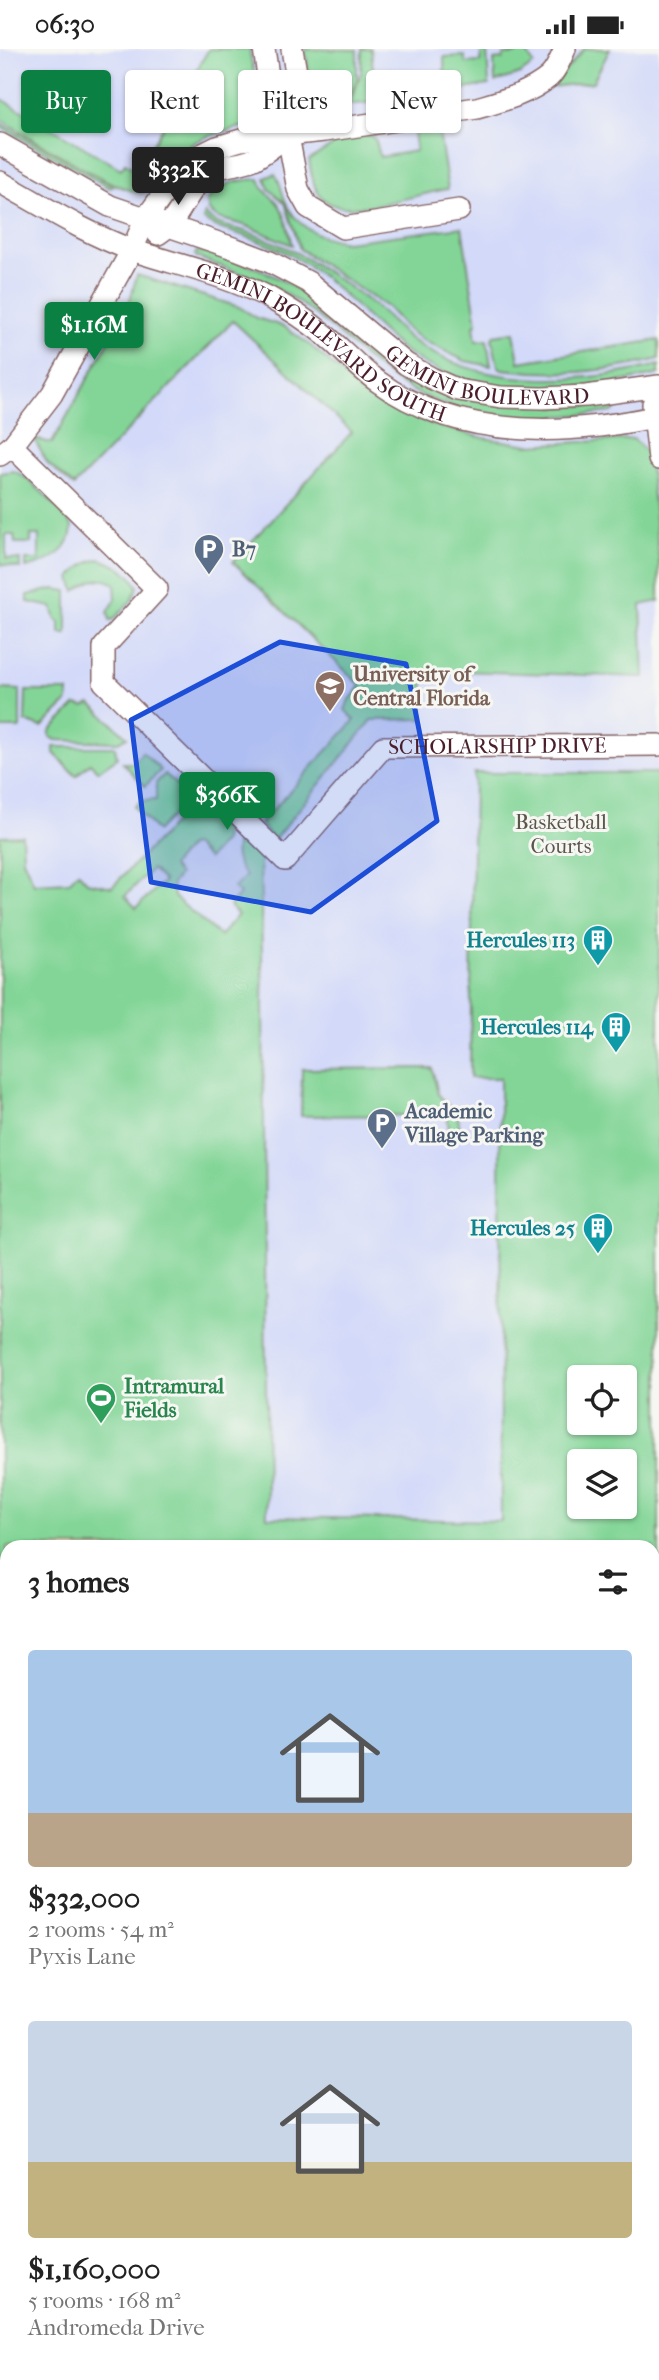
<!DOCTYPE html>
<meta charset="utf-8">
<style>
:root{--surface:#fff;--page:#f6f6f6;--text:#222;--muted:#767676;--accent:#0b8043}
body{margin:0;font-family:"IM FELL French Canon",serif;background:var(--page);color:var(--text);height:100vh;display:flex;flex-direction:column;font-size:26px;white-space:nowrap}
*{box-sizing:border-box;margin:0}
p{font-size:23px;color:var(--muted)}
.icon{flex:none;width:38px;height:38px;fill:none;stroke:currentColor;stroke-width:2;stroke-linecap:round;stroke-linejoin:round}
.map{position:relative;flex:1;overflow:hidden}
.details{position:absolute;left:0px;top:1491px;width:660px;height:840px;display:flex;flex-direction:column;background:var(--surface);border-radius:21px 21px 0 0;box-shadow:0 2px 5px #0004}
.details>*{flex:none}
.hud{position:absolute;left:21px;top:21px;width:618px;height:63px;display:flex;gap:14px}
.fabs{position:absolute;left:567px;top:1316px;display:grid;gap:14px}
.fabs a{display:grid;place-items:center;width:70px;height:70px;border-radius:7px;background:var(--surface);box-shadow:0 2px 5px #0004;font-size:35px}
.price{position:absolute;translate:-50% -60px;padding:0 16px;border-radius:7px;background:var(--accent);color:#fff;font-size:23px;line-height:46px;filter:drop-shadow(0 2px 4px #0008)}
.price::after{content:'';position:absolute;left:50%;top:42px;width:21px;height:16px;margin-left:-10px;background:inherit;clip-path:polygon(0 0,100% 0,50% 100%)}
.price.current{background:#222;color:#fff}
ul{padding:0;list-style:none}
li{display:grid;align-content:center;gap:14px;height:371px;padding:0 28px}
li span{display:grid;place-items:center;height:217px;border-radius:7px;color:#555}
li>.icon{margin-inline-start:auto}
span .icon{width:126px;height:126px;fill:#fffc;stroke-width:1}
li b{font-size:30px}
h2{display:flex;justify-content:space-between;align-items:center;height:84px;padding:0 28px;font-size:30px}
.pill{padding:0 24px;border-radius:7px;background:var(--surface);box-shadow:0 2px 5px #0004;font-size:24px;line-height:63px}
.pill.current{background:var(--accent);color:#fff}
.status{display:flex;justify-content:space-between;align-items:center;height:49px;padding:0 35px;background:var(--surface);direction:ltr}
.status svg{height:19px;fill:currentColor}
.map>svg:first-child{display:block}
</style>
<div class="status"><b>06:30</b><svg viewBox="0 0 49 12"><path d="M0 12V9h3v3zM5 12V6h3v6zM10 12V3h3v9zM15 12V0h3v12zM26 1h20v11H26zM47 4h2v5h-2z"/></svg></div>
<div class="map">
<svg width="659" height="2331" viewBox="0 0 659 2331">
<rect width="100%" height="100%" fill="#f6f6f2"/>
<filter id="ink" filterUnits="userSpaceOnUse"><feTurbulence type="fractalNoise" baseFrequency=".0143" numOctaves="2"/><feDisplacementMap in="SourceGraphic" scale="14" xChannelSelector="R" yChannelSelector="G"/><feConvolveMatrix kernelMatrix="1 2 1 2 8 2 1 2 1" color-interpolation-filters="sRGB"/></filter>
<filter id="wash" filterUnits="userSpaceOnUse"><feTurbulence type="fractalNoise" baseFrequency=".00686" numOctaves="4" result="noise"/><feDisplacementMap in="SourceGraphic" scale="28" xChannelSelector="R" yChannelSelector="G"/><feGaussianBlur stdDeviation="1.57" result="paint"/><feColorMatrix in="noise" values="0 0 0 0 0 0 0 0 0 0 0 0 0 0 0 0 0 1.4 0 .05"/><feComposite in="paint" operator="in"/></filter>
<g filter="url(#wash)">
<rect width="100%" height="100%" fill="#f4e5d0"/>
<path fill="#d3d9f9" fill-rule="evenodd" d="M0,0H659V2067H653V1498H7V2076H0ZM579,1328H625V1374H579ZM579,1412H625V1458H579Z"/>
<path fill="#83d597" stroke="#667a61" stroke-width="2" fill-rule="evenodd" d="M209,0H249C252,19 264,50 255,69C250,80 210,84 197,92C191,96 184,100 179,105C168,115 159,140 143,143C121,147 24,84 0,70V49L121,120L125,114L137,122Z
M305,0L357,1V31L343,62L332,65L320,62L314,54L311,40Z
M362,0H371L374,32L386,31L387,35H395L396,50L349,56L361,24Z
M516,0H524L534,15L520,25L495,33L494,11L503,10L504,6L516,5Z
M584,0H610L593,33L551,38Z
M487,1L489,36L445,43L444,8L465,7V14L481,13V2Z
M402,24H409L410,35L426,34V24H435L438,42L402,48Z
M0,74L113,137L110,139L0,78Z
M438,77L448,140C420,144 352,168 329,154C313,145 312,127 309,111L341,91L371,86L376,92L380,108L416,102L414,82Z
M275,125C281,133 281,142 285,151C295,178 319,189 346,193L462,178L477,275L474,276L476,292L487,291L491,317L465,312L422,291L406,279L388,259L300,200L285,154L269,140L265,129Z
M259,130C264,144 267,143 276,152C286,163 288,183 292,196L247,177L218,169L209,162L207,152C219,134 238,131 259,130Z
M205,165C216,178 238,179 253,185C270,192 287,198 302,207C327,223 354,239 377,259C389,269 399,282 412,291C480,341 581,335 659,316V325C576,344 467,354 397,296C364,268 338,235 301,212C283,201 262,193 242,186C229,182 214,179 203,170Z
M197,202L227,208L264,222L293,237L326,259L399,322L557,358L611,355L615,360L612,363C530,371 450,375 382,322C348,295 319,264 281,242C255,227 225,220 197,208L195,206Z
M137,226L239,258L257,269L285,278L311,297L361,341L434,376L484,389L529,396L634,390L649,406L659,511V552L641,556L644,628L424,621L423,670L372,671L274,791L260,775L355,671L345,661L348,653L361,637L233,513L352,383L233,272L74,437L48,415L34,390L52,394L128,258Z
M514,283L519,313L659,291V310C609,323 554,327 502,320L498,317L492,290L494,286Z
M14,422C30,429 62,462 72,477C72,502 48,514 26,519V511H39V486H31V494H15L14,486H6V510L20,511V519L0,515V424Z
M100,510C115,515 131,523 138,538L132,551L113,571H110L108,563L116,550L115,535C99,525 88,533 75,542L71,529C78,519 88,512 100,510Z
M54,540L67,542V585H60V573L56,571L52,558L28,553V546Z
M0,640L20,641V679H0Z
M26,642H68V652L42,678L25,672Z
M91,655L127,688L118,693L56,691L50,688V682L76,656L84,658Z
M54,698H115L117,709L98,722L90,714L76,727L54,704Z
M142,703L161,721L145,737L123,714H134Z
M474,724H659V2031H653V1498H7V2043H0V787L22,786L23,810L34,835L69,833L78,823L87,833L112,838L195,753L201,754L226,778L224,792L208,810L194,796L189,797L172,817L179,826L172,835L174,848L220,887L238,866L230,857L240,845L234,839L246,827C235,814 233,804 238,787L260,809L263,956L267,1468L501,1472L500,1029H470ZM152,820L164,832L136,859L125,847ZM625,1328V1374H579V1328ZM625,1412V1458H579V1412Z
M165,725L185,744L177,745L179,753L189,750L157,782L134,758L140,752L156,751V734Z
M432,1019L438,1045L458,1068L460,1081H449L447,1066L301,1067L302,1020Z"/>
<path fill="#65c2e3" stroke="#587087" stroke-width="2" d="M659,2080V2311L656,2331H614V2324H653V2083Z"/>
</g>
<g filter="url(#ink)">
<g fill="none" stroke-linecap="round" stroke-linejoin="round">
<g stroke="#866465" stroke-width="24">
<g id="minor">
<path d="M264,0L270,40L288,87L298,140L308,158L343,179L459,161"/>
<path d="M289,85L297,29L292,0"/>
<path id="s1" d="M0,95L110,157L236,200L270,213L308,233L406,315L431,329L458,341L501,348L542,349L586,347L659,337"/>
<path id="s2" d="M0,133C43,157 85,184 132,201C177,216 226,226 268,248C288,259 308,272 325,286C343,301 359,319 377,332C458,391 566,387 659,367"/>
<path d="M158,185C181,170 186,141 207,125C223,114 239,117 254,110C265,104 276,95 286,88"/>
<path d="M653,355L659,410"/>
<path id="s3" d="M12,397L157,540L104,598V633L285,811L383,698L659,696"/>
<path d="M0,406L12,397L52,345L132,201L146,169L178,125L195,109L217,98L241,91L324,82L477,59C501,52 529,45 549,28C556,22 561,9 565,0"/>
</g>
</g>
<use href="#minor" stroke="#fff" stroke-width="21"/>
</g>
</g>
<path fill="#1d4ed8" fill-opacity="0.2" stroke="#1d4ed8" stroke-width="5" stroke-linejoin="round" d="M280,593L406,615L437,772L311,863L151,833L131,671Z"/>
<defs>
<g id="parking-pin" transform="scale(1.575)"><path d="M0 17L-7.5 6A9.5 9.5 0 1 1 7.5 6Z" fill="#5c6f8a" stroke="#f6f6f2"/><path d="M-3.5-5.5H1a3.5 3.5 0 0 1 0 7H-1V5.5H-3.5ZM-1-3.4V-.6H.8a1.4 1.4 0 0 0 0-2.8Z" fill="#fff"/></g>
<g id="university-pin" transform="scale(1.575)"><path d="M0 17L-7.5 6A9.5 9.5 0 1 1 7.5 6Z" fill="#8d6e63" stroke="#f6f6f2"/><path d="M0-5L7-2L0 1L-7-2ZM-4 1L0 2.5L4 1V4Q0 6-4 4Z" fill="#fff"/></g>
<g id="building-pin" transform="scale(1.575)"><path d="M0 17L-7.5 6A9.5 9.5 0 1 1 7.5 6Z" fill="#0f9aa8" stroke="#f6f6f2"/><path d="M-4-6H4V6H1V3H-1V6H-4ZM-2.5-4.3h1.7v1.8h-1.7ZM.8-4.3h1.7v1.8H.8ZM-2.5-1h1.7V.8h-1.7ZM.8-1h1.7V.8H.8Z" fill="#fff"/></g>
<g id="stadium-pin" transform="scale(1.575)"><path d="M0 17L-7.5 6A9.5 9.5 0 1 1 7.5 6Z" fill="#2e9e5b" stroke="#f6f6f2"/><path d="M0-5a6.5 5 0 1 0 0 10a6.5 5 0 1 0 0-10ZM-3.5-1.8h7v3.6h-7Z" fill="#fff"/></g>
</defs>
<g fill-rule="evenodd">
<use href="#parking-pin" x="209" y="500"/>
<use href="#university-pin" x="330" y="637"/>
<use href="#building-pin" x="598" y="891"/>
<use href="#building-pin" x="616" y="978"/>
<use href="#parking-pin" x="382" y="1074"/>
<use href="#building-pin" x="598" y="1179"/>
<use href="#stadium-pin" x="101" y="1349"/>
</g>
<g text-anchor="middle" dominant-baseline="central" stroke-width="6" stroke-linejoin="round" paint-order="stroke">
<g font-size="21" fill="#4a1f2b" stroke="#f6f6f2">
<text stroke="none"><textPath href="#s2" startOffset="362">GEMINI BOULEVARD SOUTH</textPath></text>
<text stroke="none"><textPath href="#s1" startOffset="550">GEMINI BOULEVARD</textPath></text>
<text stroke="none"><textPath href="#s3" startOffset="835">SCHOLARSHIP DRIVE</textPath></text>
</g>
<g font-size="21" font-weight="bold" fill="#4e5e75" stroke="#f6f6f2" text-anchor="start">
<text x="232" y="500">B7</text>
<text x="405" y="1062">Academic<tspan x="405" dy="24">Village Parking</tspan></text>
</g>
<g font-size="21" font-weight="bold" fill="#785e54" stroke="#f6f6f2" text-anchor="start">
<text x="353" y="625">University of<tspan x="353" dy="24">Central Florida</tspan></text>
</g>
<g font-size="21" fill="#5b564b" stroke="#f6f6f2">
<text x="561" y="773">Basketball<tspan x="561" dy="24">Courts</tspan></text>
</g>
<g font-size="21" font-weight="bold" fill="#0d838f" stroke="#f6f6f2" text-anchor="end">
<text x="575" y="891">Hercules 113</text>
<text x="593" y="978">Hercules 114</text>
<text x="575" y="1179">Hercules 25</text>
</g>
<g font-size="21" font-weight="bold" fill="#27864d" stroke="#f6f6f2" text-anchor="start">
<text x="124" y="1337">Intramural<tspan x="124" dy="24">Fields</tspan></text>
</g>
</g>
</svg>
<div class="fabs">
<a><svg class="icon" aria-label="locate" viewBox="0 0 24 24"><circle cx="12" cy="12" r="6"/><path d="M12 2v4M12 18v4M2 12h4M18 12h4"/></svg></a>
<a><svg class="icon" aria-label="layers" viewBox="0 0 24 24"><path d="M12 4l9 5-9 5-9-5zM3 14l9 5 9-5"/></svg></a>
</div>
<b class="price current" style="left:178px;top:158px">$332K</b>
<b class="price" style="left:94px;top:313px">$1.16M</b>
<b class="price" style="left:227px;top:783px">$366K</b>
<div class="hud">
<a class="pill current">Buy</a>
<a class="pill">Rent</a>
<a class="pill">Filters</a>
<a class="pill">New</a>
</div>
<section class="details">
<h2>3 homes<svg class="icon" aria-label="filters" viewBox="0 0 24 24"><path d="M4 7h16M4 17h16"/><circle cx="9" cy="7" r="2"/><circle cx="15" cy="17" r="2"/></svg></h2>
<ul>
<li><span style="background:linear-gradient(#a9c7e8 75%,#b9a48a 0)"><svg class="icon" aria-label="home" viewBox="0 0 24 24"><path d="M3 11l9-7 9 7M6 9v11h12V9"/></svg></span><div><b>$332,000</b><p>2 rooms · 54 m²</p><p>Pyxis Lane</p></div></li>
<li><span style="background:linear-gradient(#c9d6e8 65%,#c2b280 0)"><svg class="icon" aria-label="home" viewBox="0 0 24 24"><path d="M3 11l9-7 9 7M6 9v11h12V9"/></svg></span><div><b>$1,160,000</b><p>5 rooms · 168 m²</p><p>Andromeda Drive</p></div></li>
</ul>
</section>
</div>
